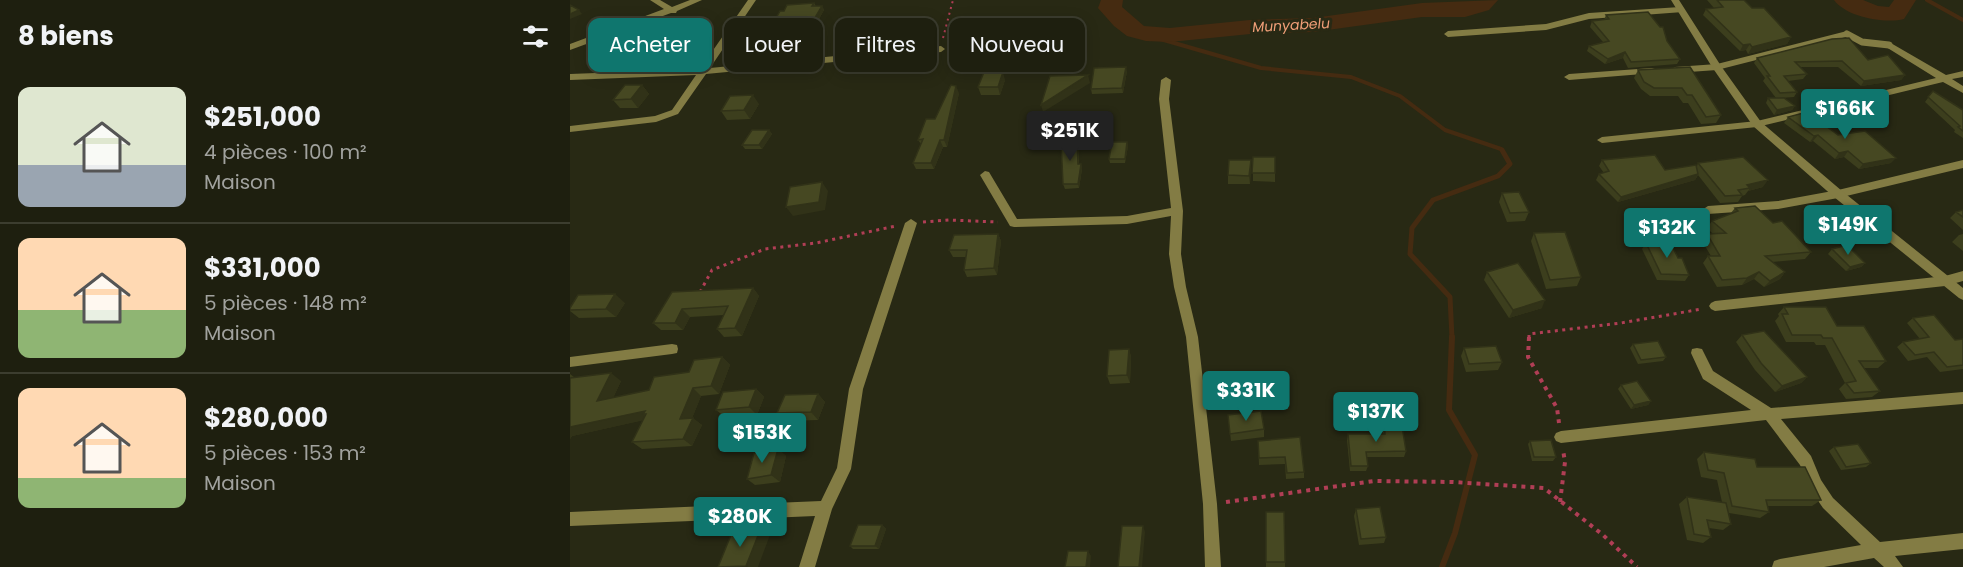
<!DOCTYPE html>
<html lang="fr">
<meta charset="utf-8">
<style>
:root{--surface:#1e1f0f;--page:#2b2c1d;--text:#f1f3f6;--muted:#a1a29e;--line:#3c3d2f;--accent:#0f766e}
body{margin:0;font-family:Poppins,sans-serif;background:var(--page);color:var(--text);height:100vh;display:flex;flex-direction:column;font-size:22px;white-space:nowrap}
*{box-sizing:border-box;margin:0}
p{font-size:20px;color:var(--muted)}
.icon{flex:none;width:33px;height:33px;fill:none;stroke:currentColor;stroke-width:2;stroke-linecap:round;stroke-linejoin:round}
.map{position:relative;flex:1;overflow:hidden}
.details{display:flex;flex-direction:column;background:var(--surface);width:570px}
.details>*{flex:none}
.guide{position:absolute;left:18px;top:18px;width:570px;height:54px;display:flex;gap:12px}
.price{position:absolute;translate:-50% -51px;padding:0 14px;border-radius:6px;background:var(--accent);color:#fff;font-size:20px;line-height:39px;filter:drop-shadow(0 2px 3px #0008)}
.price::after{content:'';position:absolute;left:50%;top:36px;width:18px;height:14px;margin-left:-9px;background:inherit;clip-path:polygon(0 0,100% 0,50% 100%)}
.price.selected{background:#222;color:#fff}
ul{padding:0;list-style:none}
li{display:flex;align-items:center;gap:18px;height:150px;padding:0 18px}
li+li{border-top:2px solid var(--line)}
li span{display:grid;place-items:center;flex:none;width:168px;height:120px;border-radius:12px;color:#555}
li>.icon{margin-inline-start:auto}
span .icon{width:72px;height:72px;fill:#fffc;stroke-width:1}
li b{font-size:26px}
h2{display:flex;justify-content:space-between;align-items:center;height:72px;padding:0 18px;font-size:26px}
.tag{padding:0 21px;border-radius:12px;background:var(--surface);box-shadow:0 3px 15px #0003,0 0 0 2px var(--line);font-size:21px;line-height:54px}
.tag.selected{background:var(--accent);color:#fff}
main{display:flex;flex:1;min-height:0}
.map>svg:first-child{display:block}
</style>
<main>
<section class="details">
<h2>8 biens<svg class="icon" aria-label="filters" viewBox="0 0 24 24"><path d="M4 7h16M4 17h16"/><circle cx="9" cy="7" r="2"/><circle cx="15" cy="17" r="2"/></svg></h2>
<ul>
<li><span style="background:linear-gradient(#dfe7d0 65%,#9aa5b1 0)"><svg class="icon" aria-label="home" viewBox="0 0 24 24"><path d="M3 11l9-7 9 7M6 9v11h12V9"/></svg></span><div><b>$251,000</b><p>4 pièces · 100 m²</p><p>Maison</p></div></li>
<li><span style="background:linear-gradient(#ffd9b3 60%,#8fb573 0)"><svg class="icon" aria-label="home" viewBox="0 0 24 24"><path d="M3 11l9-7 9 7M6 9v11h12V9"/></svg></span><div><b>$331,000</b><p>5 pièces · 148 m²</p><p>Maison</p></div></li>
<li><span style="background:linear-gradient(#ffd9b3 75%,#8fb573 0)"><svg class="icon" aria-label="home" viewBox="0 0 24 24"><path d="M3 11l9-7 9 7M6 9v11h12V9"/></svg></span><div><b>$280,000</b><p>5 pièces · 153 m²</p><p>Maison</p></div></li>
</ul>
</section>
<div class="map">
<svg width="1393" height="567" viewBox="0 0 1393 567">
<rect width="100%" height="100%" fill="#282914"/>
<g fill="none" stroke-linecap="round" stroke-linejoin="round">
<path stroke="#452b11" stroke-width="4" d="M1357,0L1393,20
M573,34L691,68L781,77L830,96L875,130L931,149L933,152"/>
<path stroke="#452b11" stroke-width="5" d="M882,338L880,297L840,254L842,228L863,200L928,176L940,164L932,150"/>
<path stroke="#452b11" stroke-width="6" d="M872,567L885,533L905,455L879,410L882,337"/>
<path fill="#452b11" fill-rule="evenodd" d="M531,0H553L552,7L574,26L600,28L680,20L743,18L852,3L928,0L919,10L895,17H852L743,32L680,34L600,42L576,41L557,36L544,26L528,8Z
M1264,0H1293L1308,6L1319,7L1324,0H1346L1334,19C1315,24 1276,17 1264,0Z"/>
<path stroke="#b03e55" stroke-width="2" stroke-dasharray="2 4" stroke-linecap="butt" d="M373,38L383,0"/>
<path stroke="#b03e55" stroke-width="3" stroke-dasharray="3 4.5" stroke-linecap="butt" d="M353,222L379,220L428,222
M130,292L142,270L195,249L246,243L326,226
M959,338V334L1051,323L1132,309"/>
<path stroke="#b03e55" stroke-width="4" stroke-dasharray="4 5" stroke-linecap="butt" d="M959,337L958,357L987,408L989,423
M656,502L804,481L883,482L974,488L1033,535L1067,567
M990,502L995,462L993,450"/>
<path stroke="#837c44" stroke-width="7" d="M1277,34L1292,42L1319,45"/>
<path fill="#837c44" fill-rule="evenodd" d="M80,0H90L102,7L120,0H132L107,11L106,13H101L0,50V44L94,9Z
M178,0H186L140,68L371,46L375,49L371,52L136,74L108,114L86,122L0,132V126L85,116L102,110L126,75L0,80V74L130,69Z
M1110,7L1113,8V12L1019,19L976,30L878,37L874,34L878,31L976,24L1019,13Z
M1277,31L1281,34L1280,36L1147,70L1105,73L1100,70L1105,67L1147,64Z
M1319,42L1376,75L1393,71V77L1382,79L1393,86V93L1373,82L1187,127L1032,143L1027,140L1032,137L1187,121L1366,78L1316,47V43Z
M1082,68L1085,69V73L999,80L994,77L999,74Z
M596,77L601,80L599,99L613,211L611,254L616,287L628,337L647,504L651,567H635L633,504L616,337L604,287L599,254L601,216L557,224L444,227L440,226L410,175L415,171L419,172L447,219L557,216L601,208L589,99L591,80Z
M1393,160V168L1268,198L1208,209L1138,214L1132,210L1138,206L1208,201L1268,190Z
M341,219L347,223L293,389L281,469L262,509L245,567H229L245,516L0,526V512L251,501L267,468L279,389L335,223Z
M1393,271V281L1375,286L1145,311L1141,309L1139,306L1141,303L1145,301L1375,276Z
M102,344L107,345L108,349L107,353L102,354L0,367V357Z
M1127,348L1132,349L1143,371L1201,408L1393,392V404L1211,419L1241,456L1251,480L1263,498L1310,542L1393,533V549L1325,556L1333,567H1314L1304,558L1254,567H1202L1204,561L1210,559L1291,545L1253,508L1240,489L1230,465L1196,420L991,443L986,441L984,437L986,433L991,431L1181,410L1133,379L1121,353L1122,349Z"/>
<path fill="#837c44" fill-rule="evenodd" d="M1101,0H1109L1151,66L1191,122L1272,191L1393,288V300L1389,298L1264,197L1183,126L1142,67Z"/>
</g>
<path fill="#3c3e1d" d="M1137,0H1174L1182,8L1221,37L1217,44L1178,54L1176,50L1170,51L1133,15L1136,9L1144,8Z
M244,3L246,6H252L254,10L236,42L197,44L194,40L214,11Z
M1036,15L1097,41L1110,59L1107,64L1058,68L1053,58L1035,64L1017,51L1019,46L1033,42L1020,27L1022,21L1034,20Z
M1187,58L1298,60L1335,75L1331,80L1291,86L1268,67H1230L1237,74L1233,79L1218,81L1227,92L1224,97L1209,98L1225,106L1222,110L1204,115L1196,103L1198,98H1206L1193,81L1195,78L1184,63Z
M1120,67L1151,115L1146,123L1131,124L1118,103H1113L1108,96H1080L1071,89L1064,78L1068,70Z
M557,71L553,93L522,94L521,89Z
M435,80L430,95H411L408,87Z
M72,85L79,94L68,108H50L43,100Z
M1363,91L1393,110V138L1384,132L1385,130L1355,102Z
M389,93L377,147H373L364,169H346L343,163L351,144L348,140L365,119Z
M189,104L180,119L157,120L151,111Z
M1218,117L1268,135L1321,163L1289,169L1274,157L1265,159L1243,141L1240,142L1214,123Z
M199,130L202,134L192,149H175L172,145Z
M557,142L558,146L555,163H540L539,159Z
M508,144L509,164H511L512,169L509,188L495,189L493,184Z
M683,157H705V182L683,181Z
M681,160L680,184H658V175Z
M1032,160L1095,170L1127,166L1128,163L1193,187L1178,191L1175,195L1172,196L1168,202L1150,203L1128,175L1125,180L1048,202L1026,180L1029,174L1034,173L1029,166Z
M932,193L959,212L955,221L937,222L929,202Z
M1165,208L1203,223L1241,252L1235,259L1202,262L1215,272L1210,279L1194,287L1184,279L1172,285L1147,287L1133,263L1138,256H1141L1132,241L1137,234H1143L1137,228L1142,221L1160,214Z
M1393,210V230L1380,218L1386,212Z
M964,233L1011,277L1007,286L976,289L961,241Z
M428,234L431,241L427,275L397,277L394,270L396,257H383L379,250Z
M1393,234V251L1382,242L1389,235Z
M1076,243L1108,258L1119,275L1115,281L1087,280L1072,249Z
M1262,249L1295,263L1291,267L1276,271L1258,254Z
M917,272L972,308L939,318L914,280Z
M183,288L189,296L172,336L154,337L147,329L154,315L120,317L113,330H91L83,323L102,292Z
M55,303L46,317L9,318L0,311V308Z
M1214,307L1267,326L1316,361L1308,368H1294L1310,391L1302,397L1276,399L1269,389L1275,383L1255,345H1246L1244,342H1216L1205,321L1209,316L1208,314Z
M1343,318L1385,340L1393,339V369L1370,372L1357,357L1338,361L1327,347L1333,342L1350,339L1337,323Z
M1172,335L1237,377L1231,383L1205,392L1185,370L1166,342Z
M1063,344L1096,357L1093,361L1068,364L1060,348Z
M894,348L932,362L928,370L896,372L891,356Z
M559,349L561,357L560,383L540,384L537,376Z
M152,357L160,365L149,394L131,396L122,418L132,425L122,446L72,449L62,442L73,420L2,436L0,439V374L4,377L51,381L43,398L79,390Z
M1051,385L1081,401L1078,405L1061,409L1048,389Z
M186,389L194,397L187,415L155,417L146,410Z
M248,394L255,402L248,420L215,421L207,413Z
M658,415L694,429V437L661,441Z
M814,421L836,451L834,457H797L798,466L796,471H780L777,440L778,434H813L812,426Z
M730,437L734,472V478L716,479L715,464L689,465L688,441Z
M960,441L986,457L983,461H962L958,444Z
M1264,447L1301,463L1296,467L1271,470L1259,451Z
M208,449L216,456L210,482L185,485L177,479Z
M1134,452L1187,467L1251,500L1242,506H1198L1199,512L1190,518L1159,513L1161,524L1153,530L1139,528L1141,537L1133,543L1117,540L1109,504L1117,497L1152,502L1147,480L1131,477L1127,459Z
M786,509L816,537L814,543L789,545L784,516Z
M696,512L715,562V567H696Z
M312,525L316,529L309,549H283L280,546Z"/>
<path fill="#313218" d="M252,6L254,10L236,42L233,38Z
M9,10L12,14L0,19V14Z
M1221,37L1217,44L1178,54L1182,47Z
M1180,44L1176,50L1170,51L1173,45Z
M1055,52L1053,58L1035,64L1038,59Z
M556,67L557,71L553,93L552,88Z
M433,72L435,80L430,95L428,87Z
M518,75L520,83L473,112L471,105Z
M1335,75L1331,80L1291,86L1294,81Z
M72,85L79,94L68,108L61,99Z
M386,86L389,93L377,147L374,140Z
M183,95L189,104L180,119L174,110Z
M1225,106L1222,110L1204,115L1207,110Z
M199,130L202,134L192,149L189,145Z
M1248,135L1243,141L1240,142L1244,136Z
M370,140L373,147L364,169L361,163Z
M557,142L558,146L555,163V159Z
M1278,151L1274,157L1265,159L1269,153Z
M1326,158L1321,163L1289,169L1293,164Z
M681,160V169L680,184L679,176Z
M511,164L512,169L509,188L508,184Z
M1128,174L1125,180L1048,202L1051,197Z
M1198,180L1193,187L1178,191L1180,188L1177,185Z
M252,182L258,191L255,210L223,216L216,207Z
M428,234L431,241L427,275L424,268Z
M1295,263L1291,267L1276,271L1280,267Z
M1189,272L1184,279L1172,285L1177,278Z
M1215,272L1210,279L1194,287L1200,281Z
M183,288L189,296L172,336L165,328Z
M45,294L55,303L46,317L36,309Z
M975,300L972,308L939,318L943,310Z
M112,309L120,317L113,330L105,323Z
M559,349L561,357L560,383L557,375Z
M152,357L160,365L149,394L141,386Z
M41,373L51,381L38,409L27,401Z
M1237,377L1231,383L1205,392L1212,386Z
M123,388L131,396L119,426L110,419Z
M186,389L194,397L187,415L179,407Z
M248,394L255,402L248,420L241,412Z
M1081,401L1078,405L1061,409L1064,405Z
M75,411L76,414H73L79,419L2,436L0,439V427Z
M123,418L132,425L122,446L113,439Z
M208,449L216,456L210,482L201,475Z
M312,525L316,529L309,549L305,546Z
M573,526L575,532L572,567H569Z
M191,528L200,535L188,567H178L176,566Z
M518,551L521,556L520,567H516Z"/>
<path fill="#464822" stroke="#313218" stroke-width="1.5" d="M1147,0H1174L1182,8H1194L1221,37L1182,47L1180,44L1173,45L1136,9L1153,7Z
M244,3L242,6H252L233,38L194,40L210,11H214L217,5Z
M0,5L9,10L0,14Z
M1078,12L1090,27H1093L1097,41L1110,59L1061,62L1055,52L1038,59L1019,46L1039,41L1022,21L1039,19L1036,15Z
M1279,38L1298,60L1318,55L1335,75L1294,81L1272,61L1225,62L1237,74L1214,76L1227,92L1210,93L1197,76H1200L1187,58L1262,39Z
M556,67L552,88L521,89L524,68Z
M1120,67L1151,115L1136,117L1122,95H1117L1112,88H1084L1074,82L1068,70Z
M414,72H433L428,87H408Z
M518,75L471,105L480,76Z
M55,85H72L61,99L43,100Z
M381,85L386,86L374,140H370L361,163H343L353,139L348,140L356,119H365Z
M1363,91L1393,110V131L1388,127L1390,126L1358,97Z
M183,95L174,110L151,111L160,96Z
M1198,98H1214L1225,106L1207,110Z
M1237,112L1268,135L1295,131L1326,158L1293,164L1278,151L1269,153L1248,135L1244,136L1218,117Z
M182,130H199L189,145H172Z
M507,139L508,164H511L508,184H493L491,141Z
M542,142H557L555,159H539Z
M1085,155L1095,170L1126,165L1128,174L1051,197L1029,174L1039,171L1032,160Z
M683,157H705V173H682Z
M1173,157L1198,180L1177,185L1180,188L1168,190L1172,195L1155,196L1128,163Z
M659,160H681L679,176L658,175Z
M252,182L249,202L216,207L220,187Z
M949,192L959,212L940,213L932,193Z
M1185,206L1203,223L1212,221L1241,252L1195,256L1215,272L1200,281L1189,272L1177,278L1152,280L1138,256H1150L1137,234L1156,233L1142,221L1168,211L1165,208Z
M1393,210V217L1386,212Z
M995,232L1011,277L980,280L964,233Z
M428,234L424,268L394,270L397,250H379L384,235Z
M1100,242L1108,258H1112L1119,275L1091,274L1076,243Z
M1277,245L1295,263L1280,267L1262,249Z
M948,263L975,300L943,310L917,272Z
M183,288L165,328L147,329L158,306L112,309L105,323H83L102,292Z
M45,294L36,309L0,310V308L8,295Z
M1214,307H1256L1267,326H1294L1316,361H1289L1310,391L1284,393L1276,383L1286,381L1262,338H1253L1251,335H1222L1212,314H1218Z
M1364,315L1385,340L1393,339V365L1377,367L1364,352L1345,355L1333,342L1359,337L1343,318Z
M1194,331L1237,377L1212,386L1191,363L1172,335Z
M1088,341L1096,357L1071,360L1063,344Z
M926,346L932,362L899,364L894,348Z
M559,349L557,375L537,376L539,350Z
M152,357L141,386L123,388L110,419L123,418L113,439L62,442L76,414H73L75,411L0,427V378L41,373L27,401L79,390L84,377L119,372L124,360Z
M1067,381L1081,401L1064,405L1051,385Z
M186,389L179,407L146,410L153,392Z
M248,394L241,412L207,413L215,395Z
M691,411L694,429L660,434L658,415Z
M831,420L836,451L796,452L798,466H781L778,434H815L814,421Z
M730,437L734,472L717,473L715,457L689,458L688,441Z
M981,440L986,457H964L960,441Z
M1288,444L1301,463L1276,467L1264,447Z
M208,449L201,475L177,479L184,453Z
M1134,452L1185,459L1187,467H1235L1251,500H1196L1199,512L1162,506L1154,473L1138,470Z
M1117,497L1156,503L1161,524L1137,520L1141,537L1124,534Z
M810,507L816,537L791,539L786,509Z
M696,512H714L715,562H696Z
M288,525H312L305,546H280Z
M552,526H573L569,567H548Z
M191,528L176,566L148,567L163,530Z
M498,551H518L516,567H495Z"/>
<g text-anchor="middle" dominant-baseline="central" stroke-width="6" stroke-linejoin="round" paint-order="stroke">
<g font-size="14" font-style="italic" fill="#f09f78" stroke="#282914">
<text transform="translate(721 25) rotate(-3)">Munyabelu</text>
</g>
</g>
</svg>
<b class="price" style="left:1275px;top:140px">$166K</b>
<b class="price selected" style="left:500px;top:162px">$251K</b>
<b class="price" style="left:1278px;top:256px">$149K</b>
<b class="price" style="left:1097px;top:259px">$132K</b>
<b class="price" style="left:676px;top:422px">$331K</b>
<b class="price" style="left:806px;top:443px">$137K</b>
<b class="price" style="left:192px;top:464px">$153K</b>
<b class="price" style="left:170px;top:548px">$280K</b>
<div class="guide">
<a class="tag selected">Acheter</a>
<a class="tag">Louer</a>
<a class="tag">Filtres</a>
<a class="tag">Nouveau</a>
</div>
</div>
</main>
